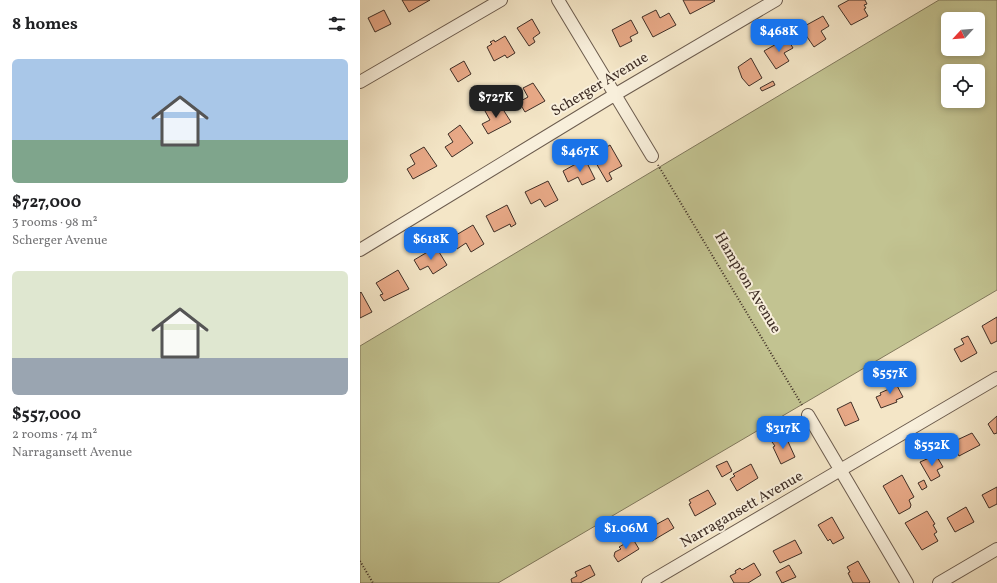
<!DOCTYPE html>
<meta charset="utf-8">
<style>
:root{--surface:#fff;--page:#f6f6f6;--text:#202124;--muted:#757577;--accent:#1a73e8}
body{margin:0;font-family:Vollkorn,serif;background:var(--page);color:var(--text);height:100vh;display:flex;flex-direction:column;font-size:15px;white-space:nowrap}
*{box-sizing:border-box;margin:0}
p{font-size:13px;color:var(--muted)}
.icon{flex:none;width:22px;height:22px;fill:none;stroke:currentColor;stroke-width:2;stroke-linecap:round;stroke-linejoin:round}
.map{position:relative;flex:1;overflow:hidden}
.details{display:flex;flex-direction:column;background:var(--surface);width:360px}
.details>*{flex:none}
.needle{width:26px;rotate:244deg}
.tools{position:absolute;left:581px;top:12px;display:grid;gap:8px}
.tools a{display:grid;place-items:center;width:44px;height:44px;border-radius:6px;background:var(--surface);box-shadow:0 2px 6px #0003;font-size:20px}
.price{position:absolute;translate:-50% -34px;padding:0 9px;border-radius:8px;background:var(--accent);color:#fff;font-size:13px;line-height:26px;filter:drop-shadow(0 1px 2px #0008)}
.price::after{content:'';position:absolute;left:50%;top:24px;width:12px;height:9px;margin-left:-6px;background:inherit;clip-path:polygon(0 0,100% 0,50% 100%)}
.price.active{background:#222;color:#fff}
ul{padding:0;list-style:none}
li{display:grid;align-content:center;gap:8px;height:212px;padding:0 12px}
li span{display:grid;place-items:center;height:124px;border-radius:6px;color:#555}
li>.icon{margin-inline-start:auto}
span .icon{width:72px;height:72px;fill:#fffc;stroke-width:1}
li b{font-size:17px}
h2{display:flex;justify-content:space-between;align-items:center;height:48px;padding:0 12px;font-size:17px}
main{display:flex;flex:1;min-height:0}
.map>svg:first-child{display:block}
</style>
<main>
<section class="details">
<h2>8 homes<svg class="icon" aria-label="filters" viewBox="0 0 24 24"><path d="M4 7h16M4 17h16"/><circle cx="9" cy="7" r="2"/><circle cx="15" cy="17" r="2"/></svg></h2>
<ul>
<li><span style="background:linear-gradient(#a9c7e8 65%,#7fa58c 0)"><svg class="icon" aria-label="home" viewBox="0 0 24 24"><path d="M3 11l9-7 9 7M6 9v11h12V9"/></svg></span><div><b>$727,000</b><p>3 rooms · 98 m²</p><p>Scherger Avenue</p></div></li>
<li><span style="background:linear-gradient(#dfe7d0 70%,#9aa5b1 0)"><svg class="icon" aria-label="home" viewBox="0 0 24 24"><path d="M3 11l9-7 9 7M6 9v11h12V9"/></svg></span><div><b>$557,000</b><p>2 rooms · 74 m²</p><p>Narragansett Avenue</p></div></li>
</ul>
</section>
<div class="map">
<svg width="637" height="583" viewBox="0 0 637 583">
<rect width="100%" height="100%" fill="#f4e6c7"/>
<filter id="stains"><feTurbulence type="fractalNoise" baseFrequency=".005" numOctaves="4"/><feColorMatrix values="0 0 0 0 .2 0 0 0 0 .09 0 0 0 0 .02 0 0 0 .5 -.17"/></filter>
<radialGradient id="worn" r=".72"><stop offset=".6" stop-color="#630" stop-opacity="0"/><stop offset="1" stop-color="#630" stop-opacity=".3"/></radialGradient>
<path fill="#c2c391" stroke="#80785c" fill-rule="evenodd" d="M579,0H637V290L138,583H0V346ZM588,19H618V49H588ZM588,71H618V101H588Z"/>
<path fill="#e8a987" stroke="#3f2e26" d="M42,0H70L49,12Z
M323,0H354L355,1L330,14Z
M489,0H505L507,4L504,5L506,8L504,9L508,16L491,25L478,6Z
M24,10L31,24L15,32L8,18Z
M296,10L300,18L309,13L316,25L293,37L282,17Z
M463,16L469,26L461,31L466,39L454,47L441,28Z
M172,19L180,33L173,38L175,42L169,46L157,28Z
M271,20L278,33L270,37L272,41L260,47L252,30Z
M145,36L155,53L147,58L145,55L134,61L127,47L132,44L130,42L134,40L135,42Z
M427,38L433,48L424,53L429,61L416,69L404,51Z
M391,58L402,78L389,86L382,78L378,67Z
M104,61L111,74L98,82L90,69Z
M413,81L415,85L402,91L400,88Z
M173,83L185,101L165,112L159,102L168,97L163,88Z
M139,103L151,122L128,134L122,124L130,120L125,111Z
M100,125L113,143L92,157L85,147L93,142L88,134Z
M250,145L262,166L249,173L252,179L247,182L236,163L244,158L240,151Z
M64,147L77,166L53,179L47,169L55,164L50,155Z
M225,159L235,179L222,185L218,177L208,182L203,171Z
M188,181L198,200L185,207L180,199L171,204L165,192Z
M147,205L156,224L151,227L150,224L134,232L126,216Z
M113,225L124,244L111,252L106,243L97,249L91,238Z
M76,247L87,265L73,274L68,266L60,270L54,260Z
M38,270L49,289L24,301L20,295L23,294L16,283Z
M1,292L12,312L0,318V293Z
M637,317V341L631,344L622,326Z
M608,336L617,353L601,362L594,349L604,344L601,339Z
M534,380L543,397L536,400L537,402L521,408L516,397L521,395L520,393L529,389L527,383Z
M491,402L499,420L485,426L477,409Z
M637,416V433L634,434L628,424Z
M612,433L620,445L599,456L593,445L598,442L597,440Z
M425,435L435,457L421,464L413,447L415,446L412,442Z
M576,455L583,467L577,470L580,476L571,481L560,462Z
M367,461L372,471L362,477L356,466Z
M391,464L398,478L377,491L370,479L375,476L373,474Z
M542,475L554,497L549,500L551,505L550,508L539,514L523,486Z
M564,480L567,487L562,490L558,483Z
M637,487V504L629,508L622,495Z
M348,490L356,504L335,516L329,504L331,503L329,500Z
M606,507L614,522L595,532L587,518Z
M567,511L575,524L573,525L577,532L574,534L578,541L562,550L545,523Z
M472,517L484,538L473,544L470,539L468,541L458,525Z
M308,518L314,528L292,541L286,530Z
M273,539L279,549L258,562L254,556L255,552L261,549L259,547Z
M435,540L442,553L420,563L413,551Z
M498,561L510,582L509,583H493L488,573L490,572L487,567Z
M394,563L401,575L388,583H374L370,576L376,573L375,571L380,568L382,570Z
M230,565L235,575L220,583H212L211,579L217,576L215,572Z
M429,565L436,577L422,583L416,572Z"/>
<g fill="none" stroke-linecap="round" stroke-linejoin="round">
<g stroke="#6c5c4e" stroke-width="14">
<path id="minor" d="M198,0L292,156
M0,82L141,0
M0,250L256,94L416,0
M448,415L547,583
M288,583L637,378
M579,583L637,549"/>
</g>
<path stroke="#3f2e26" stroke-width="2" stroke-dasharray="1 2" stroke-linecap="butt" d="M298,165L442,405
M0,561L13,583"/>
<use href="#minor" stroke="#f8efdb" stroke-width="12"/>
</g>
<g text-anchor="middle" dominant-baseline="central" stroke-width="4" stroke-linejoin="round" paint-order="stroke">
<g font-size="15" fill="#3f2e26" stroke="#f8efdb">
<text transform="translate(240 85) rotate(-31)">Scherger Avenue</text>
<text transform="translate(387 283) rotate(59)">Hampton Avenue</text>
<text transform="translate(382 510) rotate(-30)">Narragansett Avenue</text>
</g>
</g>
<rect width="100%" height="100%" filter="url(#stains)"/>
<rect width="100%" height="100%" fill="url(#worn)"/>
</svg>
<div class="tools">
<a><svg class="needle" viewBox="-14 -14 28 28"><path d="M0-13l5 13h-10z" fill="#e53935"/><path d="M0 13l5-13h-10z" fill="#757577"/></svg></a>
<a><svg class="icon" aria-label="locate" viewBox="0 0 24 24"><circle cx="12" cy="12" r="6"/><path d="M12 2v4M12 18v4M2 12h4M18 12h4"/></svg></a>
</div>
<b class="price" style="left:419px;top:53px">$468K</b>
<b class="price active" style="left:136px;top:119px">$727K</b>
<b class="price" style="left:220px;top:173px">$467K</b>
<b class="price" style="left:71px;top:261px">$618K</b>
<b class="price" style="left:530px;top:395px">$557K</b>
<b class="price" style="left:423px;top:450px">$317K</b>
<b class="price" style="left:572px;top:467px">$552K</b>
<b class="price" style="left:266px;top:550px">$1.06M</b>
</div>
</main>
